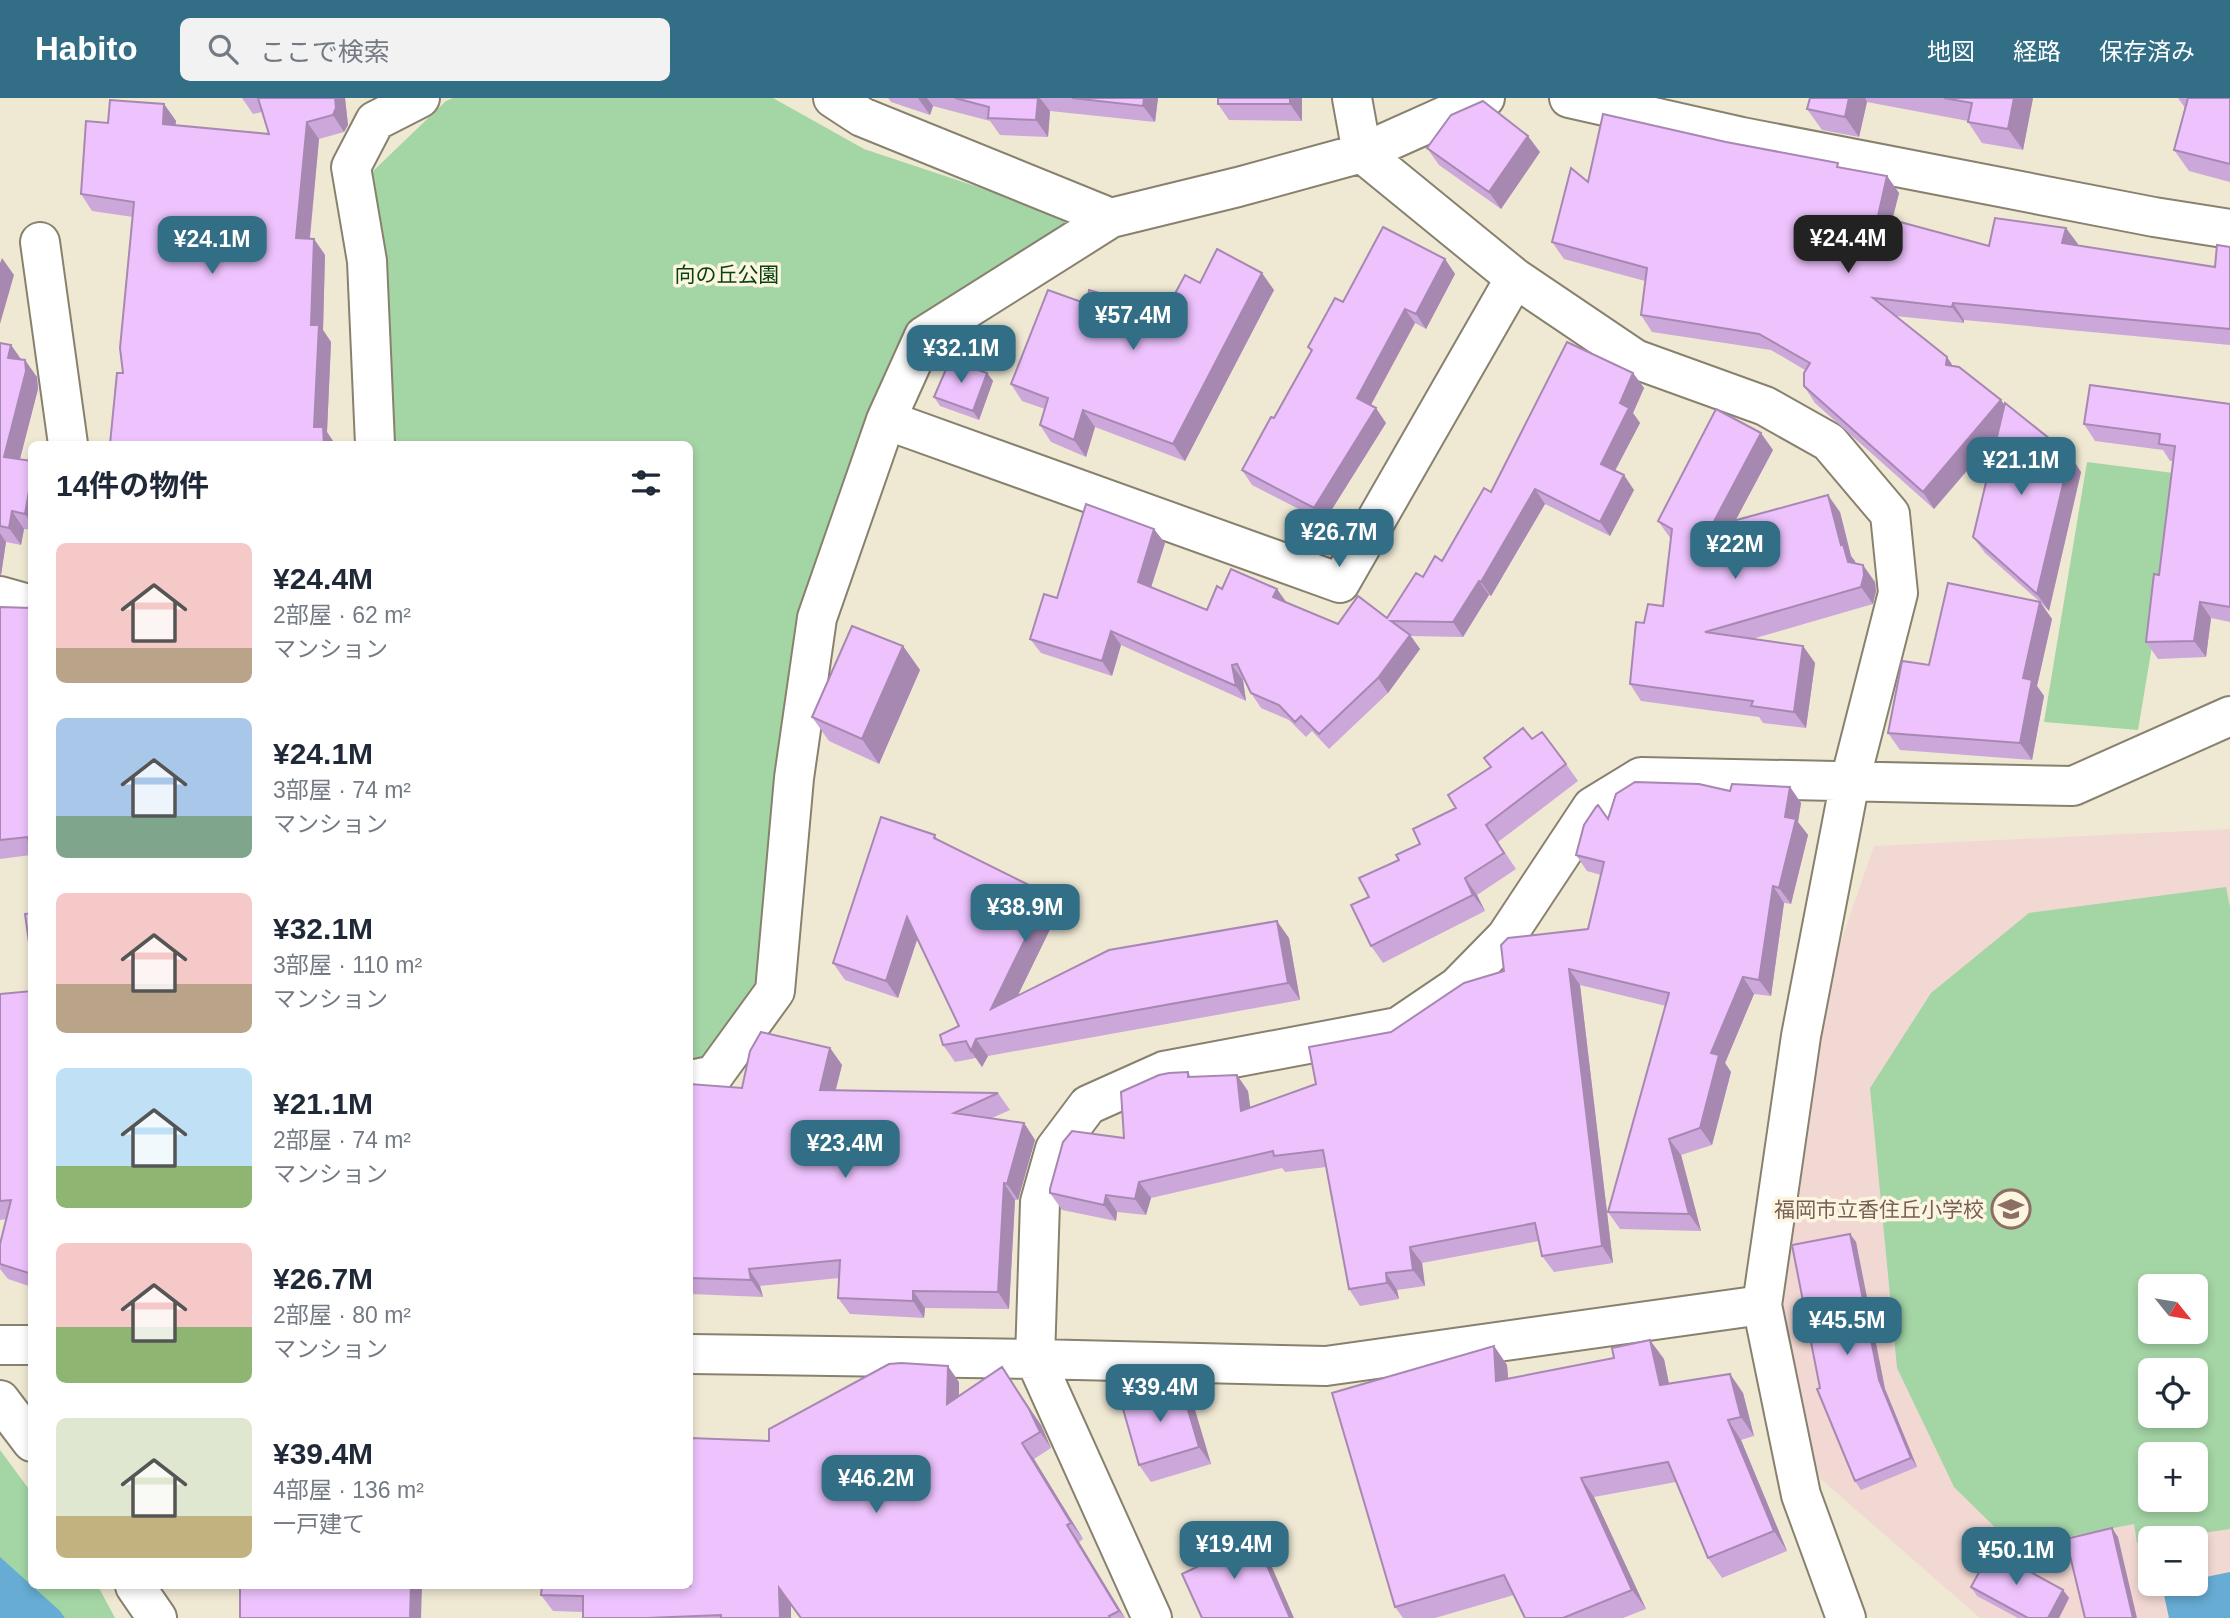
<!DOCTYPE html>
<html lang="ja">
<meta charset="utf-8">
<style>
:root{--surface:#fff;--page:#f2f2f3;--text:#1f2937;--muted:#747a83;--accent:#326e86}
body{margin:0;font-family:Arial,"Noto Sans JP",sans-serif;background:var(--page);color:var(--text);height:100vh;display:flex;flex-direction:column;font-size:26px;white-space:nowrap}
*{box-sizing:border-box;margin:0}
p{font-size:23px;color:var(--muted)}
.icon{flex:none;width:38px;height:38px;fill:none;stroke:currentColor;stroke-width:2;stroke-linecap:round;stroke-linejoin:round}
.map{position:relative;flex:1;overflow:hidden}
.sheet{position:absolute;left:28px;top:343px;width:665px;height:1148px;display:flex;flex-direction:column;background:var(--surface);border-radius:10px;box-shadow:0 4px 10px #0003}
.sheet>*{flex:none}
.needle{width:46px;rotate:120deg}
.buttons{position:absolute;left:2138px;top:1176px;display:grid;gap:14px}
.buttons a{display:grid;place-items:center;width:70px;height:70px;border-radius:10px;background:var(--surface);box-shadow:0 4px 10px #0003;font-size:35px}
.price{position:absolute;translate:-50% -60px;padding:0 16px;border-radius:14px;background:var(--accent);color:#fff;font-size:23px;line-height:46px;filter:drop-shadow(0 2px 4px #0008)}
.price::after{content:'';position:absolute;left:50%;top:42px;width:21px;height:16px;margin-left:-10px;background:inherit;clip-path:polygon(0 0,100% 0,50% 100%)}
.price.on{background:#222;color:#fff}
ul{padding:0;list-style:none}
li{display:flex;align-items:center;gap:21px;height:175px;padding:0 28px}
li span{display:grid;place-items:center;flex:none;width:196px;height:140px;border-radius:10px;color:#555}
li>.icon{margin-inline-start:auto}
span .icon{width:84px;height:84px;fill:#fffc;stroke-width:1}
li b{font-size:30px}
h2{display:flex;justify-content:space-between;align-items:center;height:84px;padding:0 28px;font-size:30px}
header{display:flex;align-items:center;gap:42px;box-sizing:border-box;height:98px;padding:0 35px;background:var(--accent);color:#fff}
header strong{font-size:33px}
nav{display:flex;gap:38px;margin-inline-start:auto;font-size:24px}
.search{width:490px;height:63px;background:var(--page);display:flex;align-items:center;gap:18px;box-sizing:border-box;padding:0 24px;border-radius:10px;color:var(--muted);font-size:26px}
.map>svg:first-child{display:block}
</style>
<header>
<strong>Habito</strong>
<div class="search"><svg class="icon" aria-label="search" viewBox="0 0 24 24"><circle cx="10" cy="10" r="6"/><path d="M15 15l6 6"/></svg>ここで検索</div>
<nav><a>地図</a><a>経路</a><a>保存済み</a></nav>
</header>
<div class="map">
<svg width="2230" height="1520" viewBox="0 0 2230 1520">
<rect width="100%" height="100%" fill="#efe9d4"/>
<path fill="#f2d8d3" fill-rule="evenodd" d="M2230,731V1520H1980L1815,1376L1778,1208L1820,903L1874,748ZM2151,1188H2196V1234H2151ZM2151,1272H2196V1318H2151ZM2151,1356H2196V1402H2151ZM2151,1440H2196V1486H2151Z"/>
<path fill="#a4d5a5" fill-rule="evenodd" d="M453,0H773L864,51L1074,121L916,228L807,514L768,889L708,970L690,974V346H388L372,74L446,3Z
M2087,364L2181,376L2138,632L2044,624Z
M2226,789L2230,809V1431L2170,1440H2151V1443L2137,1445L2134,1426L2015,1449L1954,1389L1897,1270L1870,990L1931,895L2029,815ZM2151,1188H2196V1234H2151ZM2151,1272H2196V1318H2151ZM2151,1356H2196V1402H2151Z
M0,1352L31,1394L32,1488H98L115,1520H0Z"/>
<path fill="#66acd4" d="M0,1459L59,1512L65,1520H0Z
M2230,1474V1520H2169L2162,1488L2196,1486V1481Z"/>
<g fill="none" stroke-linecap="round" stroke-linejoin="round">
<g stroke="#87816e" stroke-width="42">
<path id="street" d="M833,0L862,19L1111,120
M1352,0L1362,55L1515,180L1635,261L1765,308L1829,344L1890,416L1898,495L1850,683L1801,938L1762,1207L1801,1397L1846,1520
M1569,0L1742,39L2154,119L2230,131
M40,144L68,346
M886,322L1340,485L1515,180
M375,346L367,163L351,69L375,23L420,0
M0,498L32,507
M690,982L714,977L775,893L794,680L817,520L886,322L924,238L1111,120L1238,89L1362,55L1485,0
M0,1247H32
M690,1256L1035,1261L1326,1268L1762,1207
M0,1302L32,1344
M135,1488L157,1520
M1152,1520L1035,1261L1040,1104L1055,1051L1088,1007L1164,973L1398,929L1457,889L1506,839L1592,709L1641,679L2073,688L2230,618"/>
</g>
<use href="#street" stroke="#fff" stroke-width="38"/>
</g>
<path fill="#cca7da" d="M242,0H345L348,27L344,34L319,41L310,141H314L325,157L323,232L331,244L327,334L335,346H110L123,275L133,119L92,113L81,96L108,25L164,6L176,23L175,27L269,36L262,14L253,16Z
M888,0H1158L1155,24L1050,13L1048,39L1000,37L990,23L933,8L930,17L891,4Z
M1218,0H1302V23L1229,22L1218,6Z
M1810,0H2033L2023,52L1982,45L1968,24V23L1867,4L1859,39L1822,32L1807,11Z
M2178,0H2230V84L2189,73L2174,52L2185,10Z
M1427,50L1540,54L1501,111L1439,67Z
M1841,70L1887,78L1899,95L1892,122L1989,148L2078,146L2077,147L2215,169L2230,149V247L1964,222V225L1895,218L1947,259L1953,268L2005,307L2081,374L2049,513L2041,505L2052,521L2037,588L2044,598L2032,662L1900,652L1888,635L1929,567L2040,504L1985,455L1973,439L1998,337L1934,411L1815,305L1804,288L1805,272L1771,252L1652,234L1641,217L1645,183L1564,161L1552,144L1588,84Z
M1445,161L1455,176L1426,231L1415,225L1371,307L1386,325L1324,424L1252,387L1242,372L1274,320L1311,254L1308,249L1343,204Z
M1200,185L1274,192L1185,363L1095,329L1086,359L1051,344L1040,327L1045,311L1022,303L1011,286L1087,206L1165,214Z
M0,245L11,247L21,262L37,279L38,291L20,361L32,363V432L24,431L21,447L6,444L1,477H0Z
M987,275L993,283L979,322L940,308L934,299Z
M1633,275L1644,290L1633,315L1640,325L1615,373L1634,392L1610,438L1545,406L1491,498L1489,497L1463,539L1411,538L1420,551L1388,595L1329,651L1312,633L1306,639L1289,622L1261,610L1251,595L1244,581L1243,582L1246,603L1121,547L1112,578L1041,555L1030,541L1057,500L1165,445L1151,489L1207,512L1222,491L1287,504L1338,526L1387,520L1423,479L1442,463L1491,394Z
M2230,306V524L2211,520L2206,559L2158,561L2146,544L2159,477L2173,363H2170L2163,352L2095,343L2084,326Z
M1773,352L1735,423L1840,414L1851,458L1855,465L1875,484L1876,493L1873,506L1752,541L1803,548L1815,565L1806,630L1763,625L1759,619L1641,603L1630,586L1644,525L1663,508L1671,441L1658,423Z
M0,509L31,757L0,761Z
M903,548L920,572L879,666L829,643L812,619Z
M1532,641L1566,666L1578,683L1498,744L1516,771L1477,797L1485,813L1383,865L1371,848L1369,799L1399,762L1420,746L1456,710Z
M1790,689L1801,705L1798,724L1808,737L1791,806L1784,805L1771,898L1754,896L1725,965L1731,974L1712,1047L1681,1057L1701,1133L1620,1131L1608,1114L1666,908L1580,887L1613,1165L1554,1174L1542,1158L1539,1143L1422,1165L1425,1188L1397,1192L1399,1201L1360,1208L1349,1191L1326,1069L1285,1074L1282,1070L1151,1100L1146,1117L1117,1114L1116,1123L1062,1112L1050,1095L1124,1040L1188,974L1191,979L1248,993L1250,1010L1316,986L1391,934L1504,873L1588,831L1601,777L1587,773L1576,757L1608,721L1730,693Z
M935,737L937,741L1059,813L1017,898L1289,840L1300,902L988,958L982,969L976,960L955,964L943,947L959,928L917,841L898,900L845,882L833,865Z
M32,893V1189L8,1181L0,1171L6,1121L0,1122V896Z
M830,950L842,967L836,992L998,995L1010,1012L990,1021L1024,1025L1035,1042L1018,1102H1015L1009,1211L925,1210L924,1220L850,1216L838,1200L839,1180L760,1188L763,1199L690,1196V986L742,990Z
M1850,1136L1856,1144L1885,1291L1917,1369L1861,1392L1855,1383L1820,1290Z
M1494,1248L1507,1267L1508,1280L1664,1261L1669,1286L1730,1276L1743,1295L1754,1338L1741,1342L1787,1453L1722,1480L1708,1460L1676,1384L1594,1399L1646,1511L1623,1520H1525L1514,1497L1435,1520H1403L1395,1509Z
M959,1284V1298L1041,1327L1051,1350L1034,1361L1083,1441L1079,1444L1125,1520H800L791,1507V1520H583V1514L553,1513L541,1497L769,1343Z
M1192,1302L1211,1366L1151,1384L1139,1367Z
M1971,1489L2063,1492L2069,1500L2059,1520H2018L1977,1498Z"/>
<path fill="#a688b1" d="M335,0H345L348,27L344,34L333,17Z
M918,0H927L933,8L930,17Z
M1038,0H1040L1050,13L1048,39L1036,22Z
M1144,0H1158L1155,24L1143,8Z
M1290,0H1302V23L1290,6Z
M1849,0H1865L1867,4L1859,39L1845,19Z
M2014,0H2033L2023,52L2008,31Z
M164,6L176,23L174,42L163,26Z
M307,24L319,41L308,157L296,140Z
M1528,38L1540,54L1501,111L1489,94Z
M1887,78L1899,95L1889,135L1878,118Z
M2066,130L2078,146L2074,162L2062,145Z
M314,141L325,157L323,232L331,244L327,334L335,346H324L314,329L311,227Z
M2,160L14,177L0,226V165Z
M1445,161L1455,176L1426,231L1416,216Z
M1262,175L1274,192L1185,363L1173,346Z
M1953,205L1964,222V225L1952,209Z
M1405,211L1415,225L1367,314L1357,300Z
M11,247L23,264L8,260Z
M1947,259L1958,276L1946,267Z
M25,262L37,279L38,291L16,376L4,359Z
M987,275L993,283L979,322L973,313Z
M1633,275L1644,290L1633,315L1640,325L1611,380L1601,366L1620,305Z
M2001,302L2013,319L1934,411L1923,394Z
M1376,310L1386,325L1324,424L1314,410Z
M1083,312L1095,329L1086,359L1074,342Z
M1761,335L1773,352L1723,446L1711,429Z
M2070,357L2081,374L2049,513L2037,496Z
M32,375V426L25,416Z
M1624,377L1634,392L1610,438L1600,424Z
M1535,391L1545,406L1491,498L1481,484Z
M1828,397L1840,414L1851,458L1855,463L1860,480L1848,464L1841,447Z
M12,413L24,431L21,447L9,430Z
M1154,431L1165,445L1148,499L1138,484Z
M0,435L6,444L1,477L0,475Z
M1863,467L1875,484L1876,493L1873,506L1861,489Z
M1479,483L1489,497L1463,539L1453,524Z
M1277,491L1287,505L1273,499Z
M2040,504L2052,521L2037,588L2044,598L2032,662L2020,645L2023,580Z
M2200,504L2211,520L2206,559L2194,543Z
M1111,533L1121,547L1112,578L1102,563Z
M1410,537L1420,551L1388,595L1378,580Z
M903,548L920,572L879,666L862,641Z
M1803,548L1815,565L1806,630L1794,614Z
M1232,567L1243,582L1246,603L1236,588Z
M1790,689L1801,705L1798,724L1808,737L1791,806L1779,790L1785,719Z
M1465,780L1477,797L1485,813L1473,797Z
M1773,788L1784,805L1771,898L1759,882Z
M1047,796L1059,813L1003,928L991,911Z
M907,819L919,836L898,900L886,883Z
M1277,823L1289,840L1300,902L1288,885Z
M1569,871L1580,887L1613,1165L1602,1148Z
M1743,879L1754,896L1725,965L1731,974L1712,1047L1700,1030L1711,955Z
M976,941L988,958L982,969L971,953Z
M830,950L842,967L831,1009L820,992Z
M1237,977L1248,993L1253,1029L1241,1013Z
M1024,1025L1035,1042L1018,1102L1007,1086Z
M1669,1041L1681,1057L1701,1133L1689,1116Z
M1139,1084L1151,1100L1146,1117L1135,1101Z
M1004,1085L1015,1102L1009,1211L998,1194Z
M1106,1097L1117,1114L1116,1123L1104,1107Z
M1850,1136L1856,1144L1885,1291L1917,1369L1911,1360L1879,1282Z
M1410,1149L1422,1165L1425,1188L1413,1172Z
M749,1171L760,1188L763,1199L751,1182Z
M1386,1175L1397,1192L1399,1201L1387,1185Z
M913,1193L925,1210L924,1220L913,1203Z
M1650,1242L1664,1261L1673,1306L1660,1287Z
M1494,1248L1507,1267L1510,1302L1496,1283Z
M948,1268L959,1284V1322L947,1306Z
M1002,1269L1041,1327L1051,1350L1040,1334Z
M1730,1276L1743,1295L1754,1338L1741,1319Z
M1180,1285L1192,1302L1211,1366L1199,1349Z
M1728,1322L1741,1342L1787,1453L1774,1433Z
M1022,1345L1034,1361L1083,1441L1071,1425Z
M1581,1380L1594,1399L1646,1511L1632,1492Z
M1067,1427L1079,1444L1125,1520L1119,1513Z
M1250,1429L1262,1446L1294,1520H1290Z
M2112,1430L2118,1439L2137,1520H2133Z
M411,1488H422L421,1520H410Z
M779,1490L791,1507V1520H780Z
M2063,1492L2069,1500L2059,1520H2048Z"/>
<path fill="#edc2fd" stroke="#a688b1" stroke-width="2" d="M258,0H335L336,10L333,17L307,24L296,140L314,141L311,227H319L314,329H323L324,346H110L117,275H123L120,250L134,104L81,96L86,23L108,25L110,2L164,6L163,26L269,36Z
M955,0H1038L1036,22L988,20L989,9Z
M1072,0H1144L1143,8Z
M1218,0H1290V6H1218Z
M1810,0H1849L1845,19L1807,11Z
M1944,0H2014L2008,31L1968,24L1972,5Z
M2188,0H2230V66L2174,52Z
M1483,3L1528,38L1489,94L1427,50L1451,17Z
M1603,16L1726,44L1838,65L1837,69L1887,78L1878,118L1989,148L1995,120L2066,130L2062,145L2215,169L2217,147L2230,149V231L1953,205L1952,209L1873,200L1947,259L1946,267L1959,269L2001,302L1923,394L1804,288V275L1810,265L1759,236L1641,217L1647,170L1552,144L1571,70L1588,84Z
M1383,129L1445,161L1416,216L1405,211L1357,300L1376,310L1314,410L1242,372L1271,319L1274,320L1312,252L1308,249L1335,200L1343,204Z
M1217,151L1262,175L1173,346L1083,312L1074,342L1040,327L1048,300L1011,286L1048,192L1087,206L1089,192L1165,214L1185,177L1200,185Z
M1567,244L1633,275L1620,305L1629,310L1601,366L1624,377L1600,424L1535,391L1481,484L1479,483L1453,524L1391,523L1410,537L1378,580L1319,636L1301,618L1295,624L1279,607L1251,595L1237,566L1232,567L1236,588L1111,533L1102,563L1030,541L1044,496L1057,500L1086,406L1154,431L1138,484L1207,512L1217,488L1222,491L1231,471L1277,491L1273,499L1338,526L1358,498L1387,520L1416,475L1423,479L1435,458L1442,463L1484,390L1491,394Z
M0,245L11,247L8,260L25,262L26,273L4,359L32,363V375L25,416L12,413L9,430L0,428Z
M950,262L987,275L973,313L934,299Z
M2090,287L2230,306V509L2200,504L2194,543L2146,544L2154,476L2159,477L2175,348L2159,346L2160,336L2084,326Z
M2005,305L2070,357L2037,496L1973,439Z
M1716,311L1761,335L1711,429L1828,397L1841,447L1843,446L1848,464L1863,467L1864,477L1861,489L1705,534L1803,548L1794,614L1751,608L1753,603L1630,586L1636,524L1644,525L1648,506L1663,508L1672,431L1658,423Z
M1948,485L2040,504L2023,580L2032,582L2020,645L1888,635L1902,563L1929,567Z
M0,509L32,510V765L28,739L0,742Z
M852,528L903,548L862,641L812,619Z
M1523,630L1532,641L1542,634L1566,666L1486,727L1504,755L1465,780L1473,797L1371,848L1351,807L1369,799L1359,780L1399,762L1396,757L1420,746L1413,731L1456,710L1448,697L1491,669L1484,660Z
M1635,684L1699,686L1730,693L1732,686L1790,689L1785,719L1796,721L1779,790L1773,788L1759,882L1743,879L1711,955L1719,957L1700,1030L1669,1041L1689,1116L1608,1114L1669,895L1569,871L1602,1148L1542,1158L1535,1125L1410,1149L1413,1172L1386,1175L1387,1185L1349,1191L1323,1052L1274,1058L1273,1053L1139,1084L1135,1101L1106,1097L1104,1107L1050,1095V1091L1063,1044L1072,1033L1124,1040L1121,994L1159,977L1169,975L1188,974V979L1237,977L1241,1013L1316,986L1309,949L1391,934L1464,885L1504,873L1501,847L1508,840L1588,831L1604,764L1576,757L1584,727L1596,709L1598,707L1608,721L1616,696Z
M881,719L935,737L934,740L1047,796L991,911L1109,852L1277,823L1288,885L976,941L971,953L966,943L943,947L940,937L959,928L907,819L886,883L833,865Z
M32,815V866L25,816Z
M32,893V1176L0,1166V1146L11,1102L0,1103V896Z
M761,934L830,950L820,992L998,995L954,1015L1024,1025L1007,1086L1004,1085L998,1194L913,1193V1203L838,1200L840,1162L749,1171L751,1182L690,1180V986L742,990L750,953Z
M1850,1136L1879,1282L1911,1360L1855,1383L1817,1291L1820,1290L1792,1147Z
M1650,1242L1660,1287L1730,1276L1741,1319L1728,1322L1774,1433L1708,1460L1668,1364L1581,1380L1632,1492L1563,1520H1525L1504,1477L1395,1509L1332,1295L1494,1248L1496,1283L1614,1260L1612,1250Z
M901,1265L948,1268L947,1306L1002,1269L1029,1311L1040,1334L1022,1345L1071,1425L1067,1427L1119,1513L1109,1518L1110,1520H801L779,1490L780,1520H721V1517L647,1520H583V1498L541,1497L542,1488H690V1340L769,1343V1331L889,1266Z
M1180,1285L1199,1349L1139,1367L1121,1304Z
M1250,1429L1290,1520H1202L1182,1476L1199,1468L1194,1454Z
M2112,1430L2133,1520H2085L2066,1441Z
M1991,1452L2063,1492L2048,1520H2028L1971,1489Z
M240,1488H411L410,1520H240Z"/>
<defs>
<g id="school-ring" transform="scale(2.0125)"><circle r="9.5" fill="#fcf6e1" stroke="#8d6e63" stroke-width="1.5"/><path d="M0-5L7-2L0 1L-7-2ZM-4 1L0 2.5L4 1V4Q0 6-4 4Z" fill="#8d6e63"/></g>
</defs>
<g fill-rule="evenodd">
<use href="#school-ring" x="2011" y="1111"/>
</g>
<g text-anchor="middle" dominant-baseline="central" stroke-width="7" stroke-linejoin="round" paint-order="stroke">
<g font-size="21" fill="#074211" stroke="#fcf6e1">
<text x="727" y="176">向の丘公園</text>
</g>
<g font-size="21" fill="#785e54" stroke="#fcf6e1" text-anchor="end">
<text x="1984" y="1111">福岡市立香住丘小学校</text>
</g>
</g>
</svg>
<div class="buttons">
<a><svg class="needle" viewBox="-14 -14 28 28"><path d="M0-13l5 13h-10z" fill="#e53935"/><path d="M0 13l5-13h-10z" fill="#747a83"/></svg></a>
<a><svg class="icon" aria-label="locate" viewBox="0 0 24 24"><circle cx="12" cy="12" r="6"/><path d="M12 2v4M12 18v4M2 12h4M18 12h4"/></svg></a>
<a>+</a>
<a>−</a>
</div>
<b class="price on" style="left:1848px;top:177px">¥24.4M</b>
<b class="price" style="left:212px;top:178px">¥24.1M</b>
<b class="price" style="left:1133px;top:254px">¥57.4M</b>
<b class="price" style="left:961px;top:287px">¥32.1M</b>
<b class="price" style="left:2021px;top:399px">¥21.1M</b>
<b class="price" style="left:1339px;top:471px">¥26.7M</b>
<b class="price" style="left:1735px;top:483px">¥22M</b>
<b class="price" style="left:1025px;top:846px">¥38.9M</b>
<b class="price" style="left:845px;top:1082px">¥23.4M</b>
<b class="price" style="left:1847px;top:1259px">¥45.5M</b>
<b class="price" style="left:1160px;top:1326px">¥39.4M</b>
<b class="price" style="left:876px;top:1417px">¥46.2M</b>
<b class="price" style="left:1234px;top:1483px">¥19.4M</b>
<b class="price" style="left:2016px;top:1489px">¥50.1M</b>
<section class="sheet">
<h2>14件の物件<svg class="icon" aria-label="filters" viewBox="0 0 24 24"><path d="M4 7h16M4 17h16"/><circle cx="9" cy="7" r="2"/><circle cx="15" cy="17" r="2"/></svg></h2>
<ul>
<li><span style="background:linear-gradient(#f6c9c9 75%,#b9a48a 0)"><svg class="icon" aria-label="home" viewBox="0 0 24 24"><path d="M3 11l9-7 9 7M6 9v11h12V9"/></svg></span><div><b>¥24.4M</b><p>2部屋 · 62 m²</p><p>マンション</p></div></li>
<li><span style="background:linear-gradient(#a9c7e8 70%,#7fa58c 0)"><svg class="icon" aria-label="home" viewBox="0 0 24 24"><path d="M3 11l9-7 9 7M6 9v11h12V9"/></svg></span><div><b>¥24.1M</b><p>3部屋 · 74 m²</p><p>マンション</p></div></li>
<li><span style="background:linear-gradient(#f6c9c9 65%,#b9a48a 0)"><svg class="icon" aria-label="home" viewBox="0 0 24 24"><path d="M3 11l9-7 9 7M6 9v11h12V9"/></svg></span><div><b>¥32.1M</b><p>3部屋 · 110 m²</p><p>マンション</p></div></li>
<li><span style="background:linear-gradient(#bfe0f5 70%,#8fb573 0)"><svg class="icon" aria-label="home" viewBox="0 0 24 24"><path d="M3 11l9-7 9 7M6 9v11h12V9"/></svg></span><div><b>¥21.1M</b><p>2部屋 · 74 m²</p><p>マンション</p></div></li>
<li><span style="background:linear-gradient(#f6c9c9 60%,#8fb573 0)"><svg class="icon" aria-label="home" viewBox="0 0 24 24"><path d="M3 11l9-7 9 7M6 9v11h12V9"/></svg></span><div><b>¥26.7M</b><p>2部屋 · 80 m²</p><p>マンション</p></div></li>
<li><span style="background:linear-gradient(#dfe7d0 70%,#c2b280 0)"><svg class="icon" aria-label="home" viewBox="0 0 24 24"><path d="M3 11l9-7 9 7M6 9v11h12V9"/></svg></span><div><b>¥39.4M</b><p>4部屋 · 136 m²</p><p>一戸建て</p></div></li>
</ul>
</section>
</div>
